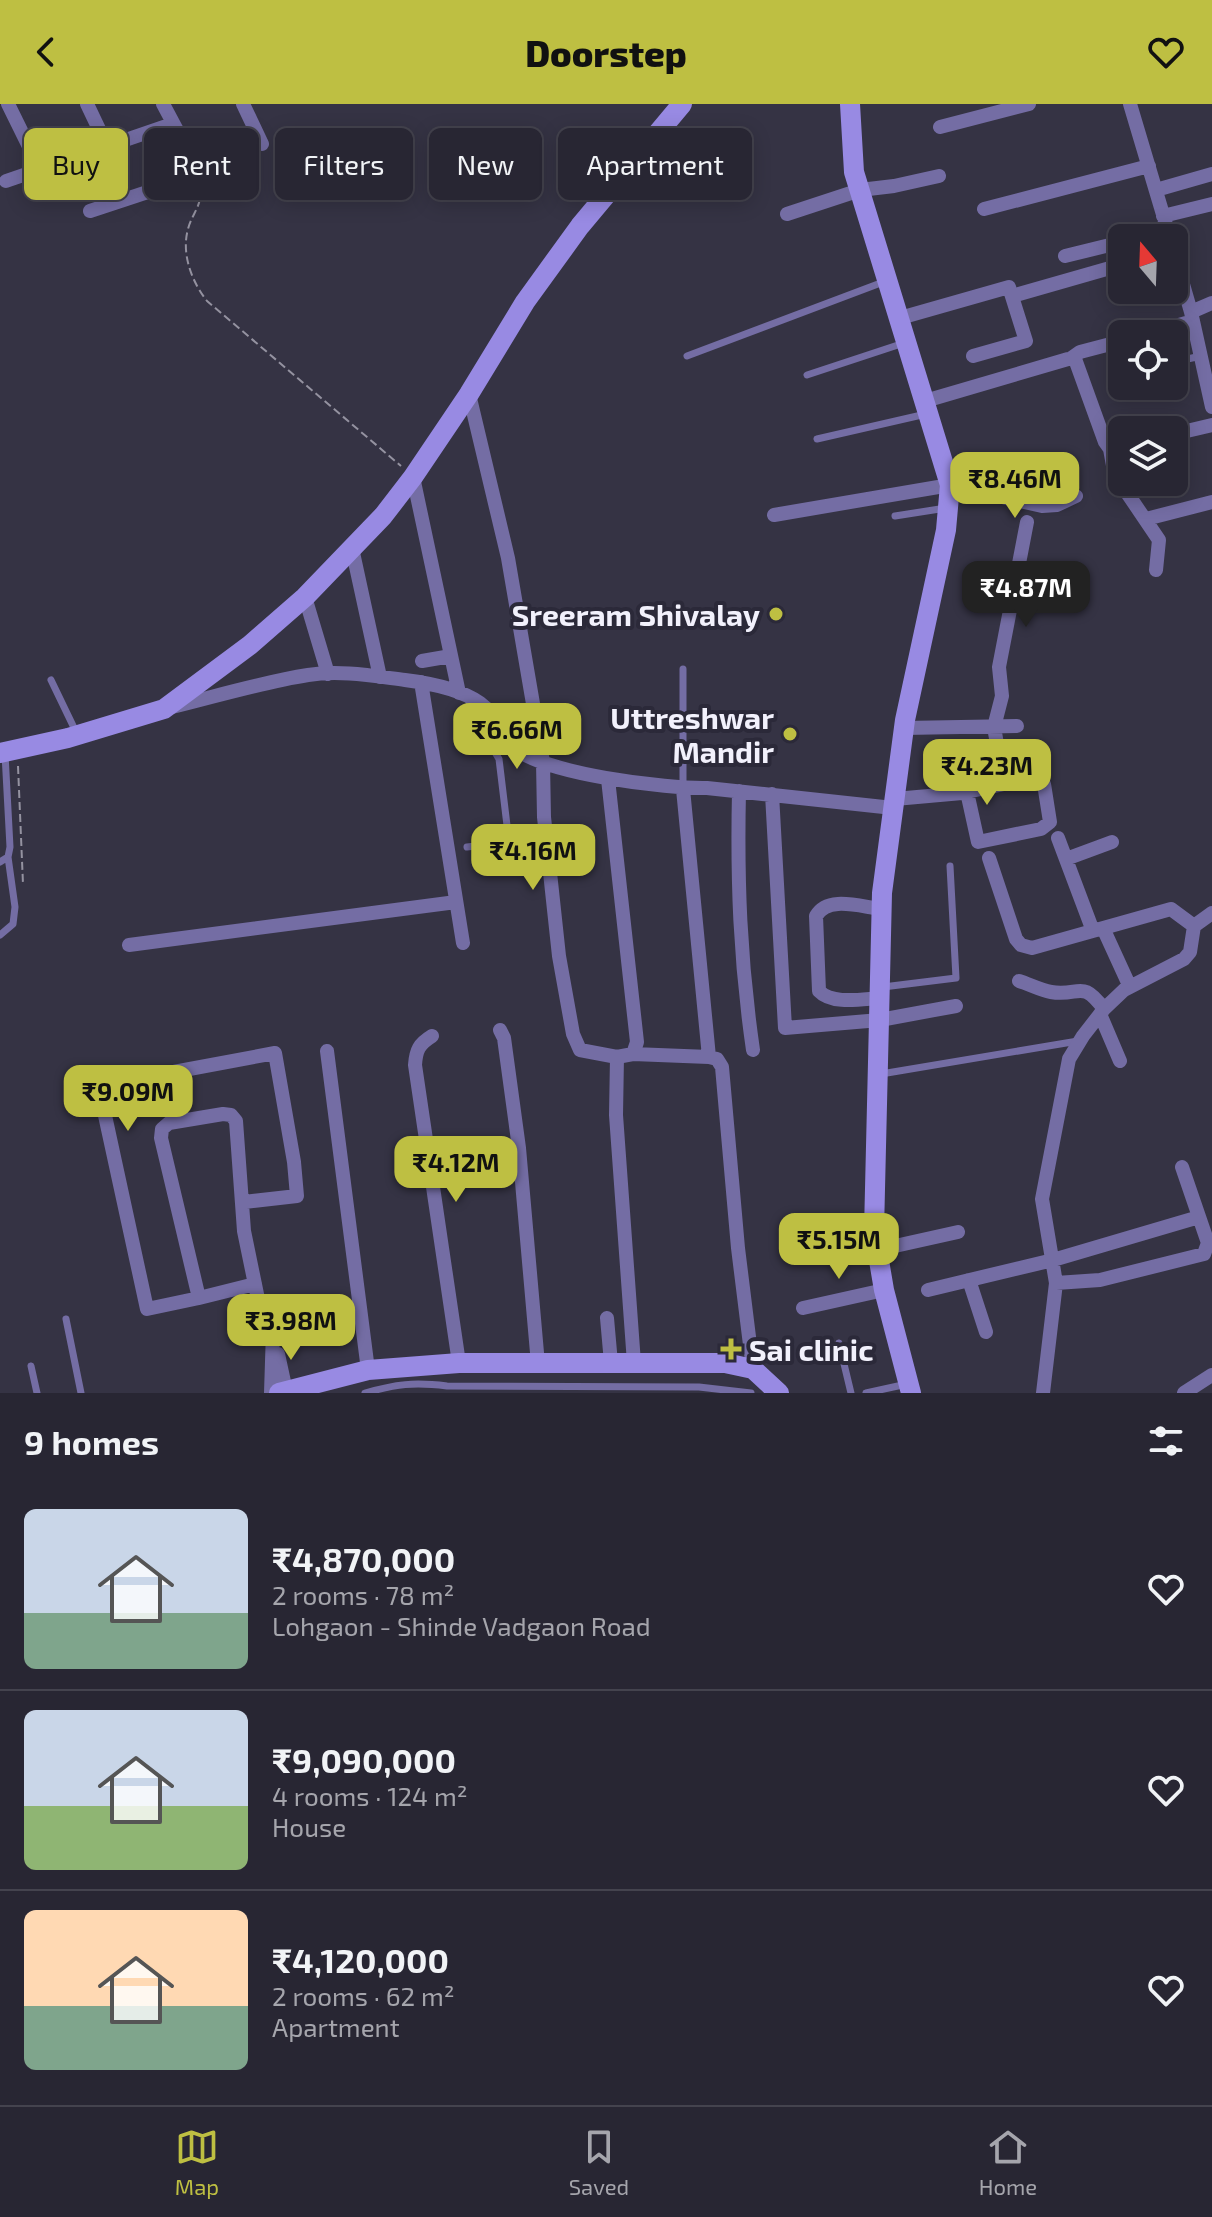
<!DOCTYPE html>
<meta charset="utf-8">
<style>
:root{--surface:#282633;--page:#302e3b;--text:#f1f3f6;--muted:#a5a5ac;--line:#44434e;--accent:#bebf42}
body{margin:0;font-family:"Exo 2",sans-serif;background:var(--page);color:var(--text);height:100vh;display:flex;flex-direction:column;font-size:30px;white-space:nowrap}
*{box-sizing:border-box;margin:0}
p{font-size:26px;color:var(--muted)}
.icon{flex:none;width:44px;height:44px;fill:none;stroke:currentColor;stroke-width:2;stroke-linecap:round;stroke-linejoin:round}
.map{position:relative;height:1289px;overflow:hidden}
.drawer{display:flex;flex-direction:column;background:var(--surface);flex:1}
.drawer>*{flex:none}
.banner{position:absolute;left:24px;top:24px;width:800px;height:72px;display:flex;gap:16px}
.needle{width:52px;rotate:341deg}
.fabs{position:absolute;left:1108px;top:120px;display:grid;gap:16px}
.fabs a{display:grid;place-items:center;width:80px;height:80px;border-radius:12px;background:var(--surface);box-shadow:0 4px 20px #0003,0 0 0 2px var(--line);font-size:40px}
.price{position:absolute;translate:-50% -68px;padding:0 18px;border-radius:16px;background:var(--accent);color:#111;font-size:26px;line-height:52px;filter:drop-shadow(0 2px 4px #0008)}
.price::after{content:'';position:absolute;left:50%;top:48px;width:24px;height:18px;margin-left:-12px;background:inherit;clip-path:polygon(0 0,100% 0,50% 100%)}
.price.current{background:#222;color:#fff}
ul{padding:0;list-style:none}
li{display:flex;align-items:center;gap:24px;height:200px;padding:0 24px}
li+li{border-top:2px solid var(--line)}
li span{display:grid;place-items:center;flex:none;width:224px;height:160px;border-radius:12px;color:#555}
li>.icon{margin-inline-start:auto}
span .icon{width:96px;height:96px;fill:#fffc;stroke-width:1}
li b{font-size:34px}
h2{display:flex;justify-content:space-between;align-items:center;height:96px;padding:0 24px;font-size:34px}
.pill{padding:0 28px;border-radius:12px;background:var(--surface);box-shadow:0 4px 20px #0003,0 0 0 2px var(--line);font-size:28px;line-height:72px}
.pill.current{background:var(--accent);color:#111}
header{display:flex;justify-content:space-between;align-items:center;height:104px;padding:0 24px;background:var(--accent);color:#111;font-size:36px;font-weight:800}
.tabs{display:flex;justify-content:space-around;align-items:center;height:112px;border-top:2px solid var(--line);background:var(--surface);font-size:22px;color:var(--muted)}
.tabs a{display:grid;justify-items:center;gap:4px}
.tabs .current{color:var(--accent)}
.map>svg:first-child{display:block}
</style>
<header><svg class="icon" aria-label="back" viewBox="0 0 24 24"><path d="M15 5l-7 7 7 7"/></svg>Doorstep<svg class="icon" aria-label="heart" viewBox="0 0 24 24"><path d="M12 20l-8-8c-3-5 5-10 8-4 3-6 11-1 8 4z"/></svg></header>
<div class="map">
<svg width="1212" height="1289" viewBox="0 0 1212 1289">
<rect width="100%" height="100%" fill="#353344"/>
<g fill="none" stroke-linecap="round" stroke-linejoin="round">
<path stroke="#9492a0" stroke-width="2" stroke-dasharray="8 4" stroke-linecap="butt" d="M199,83C204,100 192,109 188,125C181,150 192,178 207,197L401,362
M18,662L23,780"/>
<path stroke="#746da4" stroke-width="7" d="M687,252L886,177
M1174,258L1201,252
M807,271L904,239
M817,335L926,310
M895,412L946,404
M51,576L77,630
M683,683V565
M467,743L509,738L499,655L478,620L468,595
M0,758L8,753L10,743L5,650
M0,831L13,820L15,803L8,753
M883,883L956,874L950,762
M881,970L1078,937
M66,1215L81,1289
M839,1239L851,1289
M31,1262L37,1289
M365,1289C396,1280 414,1278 447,1282L699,1283L751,1289
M866,1289L907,1280"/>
<path stroke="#746da4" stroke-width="14" d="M8,0L40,65
M87,0L107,42
M243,0L262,40
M1130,0L1170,134
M940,23L1029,0
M6,77L172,20
M1156,86L1212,70
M984,105L1149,62
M90,107L190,74L196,67L195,60L163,0
M787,110L860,86L894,82L939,72
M1163,112L1212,100
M1136,134L1167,126
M1174,149L1191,208L1212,303
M1065,152L1122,138
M1012,192L1110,164
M1191,208L1212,199
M900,214L1009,183L1026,237L973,252
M1147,230L1193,217
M1070,255L1080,248L1122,237
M469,290L508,454L543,658L544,713L559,852L573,930L580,946L617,953L616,1011L634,1259
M925,297L1068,255H1075L1105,338L1110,345H1122
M1174,330L1212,321
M1110,345L1114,367L1119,377L1159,436L1156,466
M413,373L459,589
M774,411L950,381L1042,402L1057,401L1076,392
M1146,415L1212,398
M352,444L380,573
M305,493L328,570
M422,557L451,552
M421,578L463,839
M172,603C217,592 263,578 308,571C340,566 373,572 405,576C429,579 460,585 480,599C497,611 502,629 513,642C539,670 669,685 707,684L893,704
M904,624L1017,622
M608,675L637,938L633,950L617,953
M1004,680L994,623L1002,592L999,563L1027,418
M683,685L709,953L717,955L722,963L738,1144L753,1265
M739,687C737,777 740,856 753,946
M772,690L785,924L880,916L956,902
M895,695L962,689L967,688L1035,673L1044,680L1050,718L1041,725L978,738L967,688
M1058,734L1093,827
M989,754L1016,835L1021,841L1032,844L1171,805L1194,822
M1066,755L1112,738
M1103,824L1130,883
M129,841L456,798
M1019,877C1029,880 1040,886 1051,888C1080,893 1081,874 1104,905
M880,894C862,895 832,901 819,887L816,812C828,791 861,803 882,805
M1100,910L1120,957
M500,926L504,934L519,1044L538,1260
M432,932C419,940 416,946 415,961L459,1259
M327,947L368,1266
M633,950L709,953
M877,1146L958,1128
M969,1176L986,1228
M1056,1179L1100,1176L1204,1150L1208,1139L1182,1063
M255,1180L199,1194L161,1034L162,1025L169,1019L223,1010L231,1011L236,1017L244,1127L258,1195L255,1206L273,1226L271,1289
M928,1186L1053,1156L1199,1113
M199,1194L147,1205L101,993L109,980L275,949L294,1058L297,1092L244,1098
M803,1204L884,1186
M607,1214L611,1259
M278,1250L286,1287
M1043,1289L1056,1179L1042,1095L1069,955L1083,932L1104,905L1124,886L1184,855L1190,848L1194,822L1212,809
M1184,1289L1212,1271"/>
<path stroke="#988ae3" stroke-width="20" d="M850,0L854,68L950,381L946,426L905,616L882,789L874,1127L884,1186L911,1289
M0,649L68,634L164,605L250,541L305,493L383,412L413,373L469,290L525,198L580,122L682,0
M279,1289L368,1266L459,1259H725L753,1265L779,1289"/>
</g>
<g fill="#bebf42" stroke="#2b2939" stroke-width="3">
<circle cx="776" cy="510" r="8"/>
<circle cx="790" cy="630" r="8"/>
<path d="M727 1233h8v8h8v8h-8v8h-8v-8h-8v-8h8z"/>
</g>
<g text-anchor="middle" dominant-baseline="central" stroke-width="8" stroke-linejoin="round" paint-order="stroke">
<g font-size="30" font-weight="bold" fill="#f2f1fc" stroke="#2b2939" text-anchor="end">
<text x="760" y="510">Sreeram Shivalay</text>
<text x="774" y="613">Uttreshwar<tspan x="774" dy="34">Mandir</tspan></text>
<text x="749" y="1245" text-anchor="start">Sai clinic</text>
</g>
</g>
</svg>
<div class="fabs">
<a><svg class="needle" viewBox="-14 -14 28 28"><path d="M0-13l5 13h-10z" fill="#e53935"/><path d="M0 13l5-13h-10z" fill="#a5a5ac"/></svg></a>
<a><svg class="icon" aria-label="locate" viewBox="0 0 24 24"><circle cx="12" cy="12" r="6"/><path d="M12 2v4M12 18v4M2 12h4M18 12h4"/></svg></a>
<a><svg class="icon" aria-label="layers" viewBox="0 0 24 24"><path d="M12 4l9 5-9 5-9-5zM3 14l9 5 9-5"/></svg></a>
</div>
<b class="price" style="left:1015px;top:416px">₹8.46M</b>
<b class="price current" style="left:1026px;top:525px">₹4.87M</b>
<b class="price" style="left:517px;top:667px">₹6.66M</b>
<b class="price" style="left:987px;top:703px">₹4.23M</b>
<b class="price" style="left:533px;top:788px">₹4.16M</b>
<b class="price" style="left:128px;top:1029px">₹9.09M</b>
<b class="price" style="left:456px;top:1100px">₹4.12M</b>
<b class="price" style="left:839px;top:1177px">₹5.15M</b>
<b class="price" style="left:291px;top:1258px">₹3.98M</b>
<div class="banner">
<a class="pill current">Buy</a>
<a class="pill">Rent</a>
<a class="pill">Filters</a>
<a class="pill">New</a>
<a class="pill">Apartment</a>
</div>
</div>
<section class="drawer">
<h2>9 homes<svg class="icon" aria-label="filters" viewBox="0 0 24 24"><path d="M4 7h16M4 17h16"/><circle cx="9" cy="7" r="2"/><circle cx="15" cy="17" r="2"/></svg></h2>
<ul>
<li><span style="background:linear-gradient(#c9d6e8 65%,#7fa58c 0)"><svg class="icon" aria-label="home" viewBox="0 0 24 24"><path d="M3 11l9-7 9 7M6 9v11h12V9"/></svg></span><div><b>₹4,870,000</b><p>2 rooms · 78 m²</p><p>Lohgaon - Shinde Vadgaon Road</p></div><svg class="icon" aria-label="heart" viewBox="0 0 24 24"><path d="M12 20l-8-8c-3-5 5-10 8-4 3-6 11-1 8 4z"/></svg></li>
<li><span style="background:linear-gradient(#c9d6e8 60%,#8fb573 0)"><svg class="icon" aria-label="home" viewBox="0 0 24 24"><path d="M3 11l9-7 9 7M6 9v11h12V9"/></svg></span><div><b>₹9,090,000</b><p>4 rooms · 124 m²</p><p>House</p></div><svg class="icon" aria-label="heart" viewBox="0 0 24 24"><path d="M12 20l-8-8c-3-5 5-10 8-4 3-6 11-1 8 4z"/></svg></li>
<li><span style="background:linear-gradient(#ffd9b3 60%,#7fa58c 0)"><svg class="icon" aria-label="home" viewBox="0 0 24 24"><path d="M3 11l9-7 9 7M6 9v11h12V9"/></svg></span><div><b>₹4,120,000</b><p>2 rooms · 62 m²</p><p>Apartment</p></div><svg class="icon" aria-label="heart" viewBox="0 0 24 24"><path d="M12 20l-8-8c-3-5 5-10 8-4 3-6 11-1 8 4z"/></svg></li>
</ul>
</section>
<nav class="tabs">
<a class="current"><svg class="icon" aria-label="map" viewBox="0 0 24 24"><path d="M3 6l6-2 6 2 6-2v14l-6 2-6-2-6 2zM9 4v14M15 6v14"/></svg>Map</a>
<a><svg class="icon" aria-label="saved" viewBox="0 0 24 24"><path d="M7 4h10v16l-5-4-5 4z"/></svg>Saved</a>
<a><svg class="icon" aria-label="home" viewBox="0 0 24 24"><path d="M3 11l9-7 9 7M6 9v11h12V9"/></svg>Home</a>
</nav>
